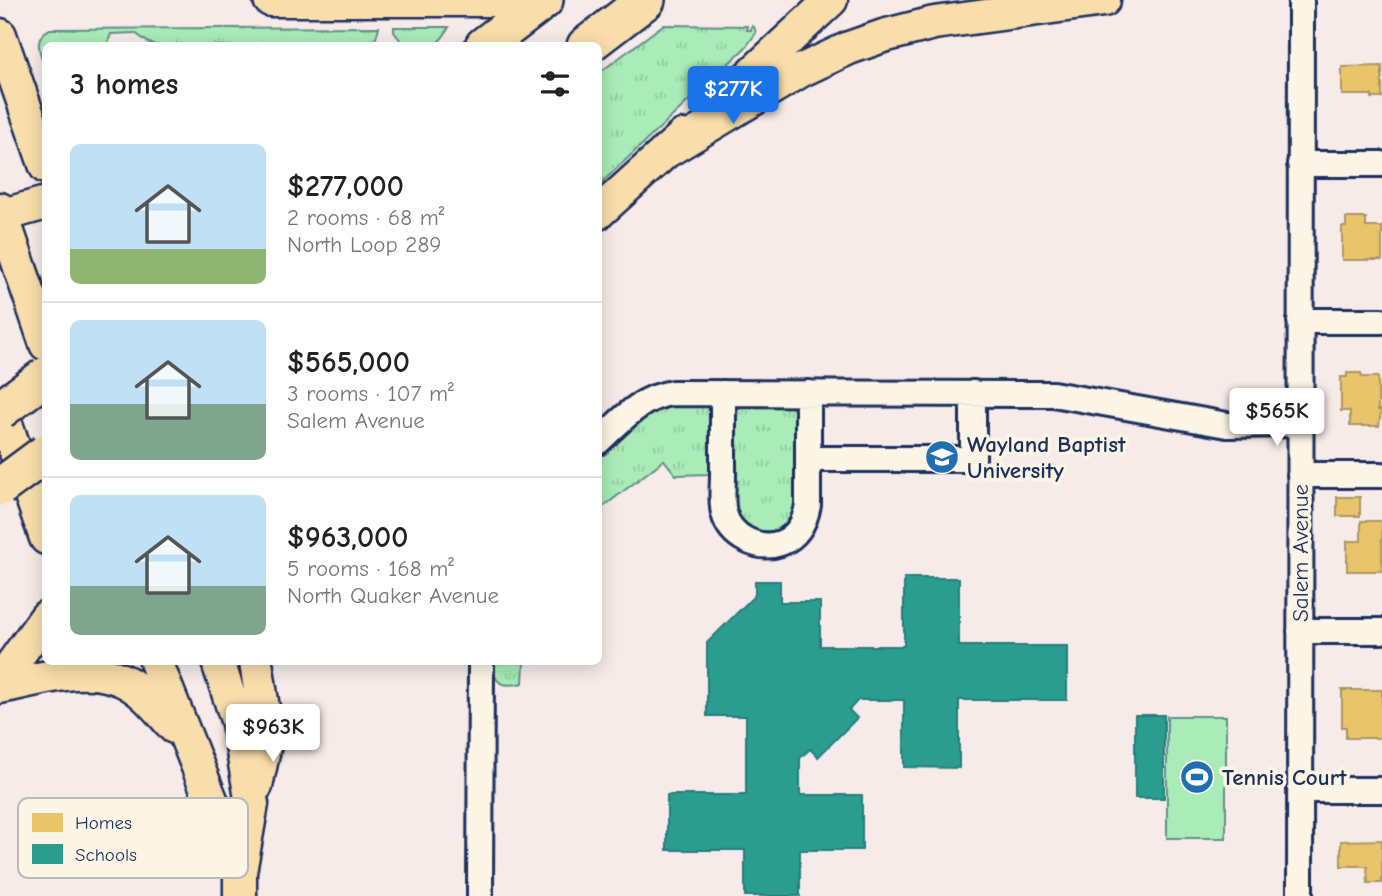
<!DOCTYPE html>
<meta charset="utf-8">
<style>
:root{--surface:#fff;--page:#f6f6f6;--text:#222;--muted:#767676;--line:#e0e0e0;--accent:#1a73e8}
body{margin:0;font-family:"Comic Neue",sans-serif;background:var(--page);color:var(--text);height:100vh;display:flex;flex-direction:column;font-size:26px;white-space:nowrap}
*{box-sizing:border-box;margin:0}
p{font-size:23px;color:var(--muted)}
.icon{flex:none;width:38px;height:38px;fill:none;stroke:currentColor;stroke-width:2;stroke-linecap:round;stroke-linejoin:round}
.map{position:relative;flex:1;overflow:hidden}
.details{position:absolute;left:42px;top:42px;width:560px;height:623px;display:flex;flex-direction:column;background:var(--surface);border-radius:10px;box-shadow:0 4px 18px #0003}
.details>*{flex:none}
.price{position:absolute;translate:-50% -60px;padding:0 16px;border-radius:7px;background:#fff;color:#222;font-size:23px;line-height:46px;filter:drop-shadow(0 2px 4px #0008)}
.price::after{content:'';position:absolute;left:50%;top:42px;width:21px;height:16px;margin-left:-10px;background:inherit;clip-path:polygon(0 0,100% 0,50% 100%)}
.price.current{background:var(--accent);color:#fff}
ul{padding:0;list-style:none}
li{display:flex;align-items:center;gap:21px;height:175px;padding:0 28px}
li+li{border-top:2px solid var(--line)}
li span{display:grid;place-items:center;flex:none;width:196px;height:140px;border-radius:10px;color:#555}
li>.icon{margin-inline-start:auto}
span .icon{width:84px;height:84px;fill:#fffc;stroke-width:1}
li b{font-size:30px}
h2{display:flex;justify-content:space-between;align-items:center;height:84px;padding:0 28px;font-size:30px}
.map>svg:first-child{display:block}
</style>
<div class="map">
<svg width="1382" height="896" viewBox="0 0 1382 896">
<defs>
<pattern id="grass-tufts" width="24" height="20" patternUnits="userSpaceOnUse" patternTransform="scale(1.75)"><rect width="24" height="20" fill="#a9ecb7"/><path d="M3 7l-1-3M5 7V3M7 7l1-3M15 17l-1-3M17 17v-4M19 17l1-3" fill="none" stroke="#91cba0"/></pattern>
</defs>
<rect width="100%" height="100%" fill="#f6ebe8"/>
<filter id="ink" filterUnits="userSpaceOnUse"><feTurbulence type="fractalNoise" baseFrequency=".0143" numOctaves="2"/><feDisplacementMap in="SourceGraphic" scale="14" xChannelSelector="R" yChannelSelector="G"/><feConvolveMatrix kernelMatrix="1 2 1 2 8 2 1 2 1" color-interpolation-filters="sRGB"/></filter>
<g filter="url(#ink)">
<path fill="url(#grass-tufts)" stroke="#628e8a" stroke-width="2" d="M663,25L747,26V30H751L752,26L754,27L756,33L745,48L599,185V73Z
M379,27L376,38L366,46H159L149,43L135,33L111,34L107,45L46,46L45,68C40,53 32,38 50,29Z
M394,27H449C437,51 428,46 404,45L394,32Z
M711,404V474L676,475L664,460L599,510V458L647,414L671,405Z
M744,405H789L796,411V511L785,528L766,534L756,532L748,528L736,511L735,414L738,408Z
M493,662H524L523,683C502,688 493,684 493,662Z"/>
<path fill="#a9ecb7" stroke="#628e8a" stroke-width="2" d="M1167,716H1226V838H1167Z"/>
<path fill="#e9c46a" stroke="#ab9766" stroke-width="2" d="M1382,66V98H1372V95H1342V67Z
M1346,218H1366V227H1382V260H1342V227H1346Z
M1347,373H1361L1362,377H1378V410H1381L1379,426H1350V411H1341V377H1347Z
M1337,497H1360V516H1337Z
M1361,521H1382V571H1347V541H1361Z
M1342,690H1382V738H1346V727H1342Z
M1382,840V883H1368L1367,866H1341V841Z"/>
<path fill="#2a9d8f" stroke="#267c80" stroke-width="2" d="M904,578H959V646H1067V700H959V768L904,767V700H858L849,710L857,718L818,757L810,749L800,758V795H862V850H800V896H745V850H667V795H746V716H707V643L755,595V581H780V602H820V646H904Z
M1135,715H1164V798H1135Z"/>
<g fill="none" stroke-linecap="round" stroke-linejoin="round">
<g stroke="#1b2f5e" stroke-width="30">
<path id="minor" d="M1300,164H1382
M1300,321H1382
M723,393C723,420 723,448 723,475C723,488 721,501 724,513C730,537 758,551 781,543C798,536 805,522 808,505V393
M598,442C622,420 639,398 672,393L1053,394L1227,425L1300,424
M808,459H973V393
M1300,475H1382
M1300,631H1382
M1300,790H1382
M480,896L481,662
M1300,896L1301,0"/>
</g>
<g stroke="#1b2f5e" stroke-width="37">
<path id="major" d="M270,0H509
M0,35L46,167
M719,104L831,0
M667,151L802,70L849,48L883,36L934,23L1104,0
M0,209L46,344
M598,213L683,136
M0,216L46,203
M0,407L46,538
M156,662L240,872
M218,662L238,723L252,804L240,872V896
M256,662L267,735L256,786
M0,681L46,617
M0,687C38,680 85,663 122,680C143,689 159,710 174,727"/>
</g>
<g stroke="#1b2f5e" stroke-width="42">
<path id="highway" d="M484,46L544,0
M586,46L646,0"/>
</g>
<use href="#minor" stroke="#fcf5e5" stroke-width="24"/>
<use href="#major" stroke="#f9ddab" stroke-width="32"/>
<use href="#highway" stroke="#f9ddab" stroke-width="37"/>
<g stroke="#1b2f5e" stroke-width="42" stroke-linecap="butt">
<path id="highway-bridge" d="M0,410L46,376
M0,487L46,453"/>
</g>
<use href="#highway-bridge" stroke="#f9ddab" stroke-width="37"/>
</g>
</g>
<defs>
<g id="university-disc" transform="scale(1.75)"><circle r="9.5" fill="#1f6fb2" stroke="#fcf5e5"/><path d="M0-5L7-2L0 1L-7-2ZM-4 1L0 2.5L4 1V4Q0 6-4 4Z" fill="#fff"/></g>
<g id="stadium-disc" transform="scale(1.75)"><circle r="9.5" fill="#1f6fb2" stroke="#fcf5e5"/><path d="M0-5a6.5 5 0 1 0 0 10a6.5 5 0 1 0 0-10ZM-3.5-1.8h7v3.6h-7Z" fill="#fff"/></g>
</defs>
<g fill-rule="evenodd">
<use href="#university-disc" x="942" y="457"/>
<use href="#stadium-disc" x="1197" y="777"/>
</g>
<g text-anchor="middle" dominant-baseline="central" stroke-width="7" stroke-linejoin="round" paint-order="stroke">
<g font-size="23" font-weight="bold" fill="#1b2f5e" stroke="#fcf5e5" text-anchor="start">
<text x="967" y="444">Wayland Baptist<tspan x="967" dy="26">University</tspan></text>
<text x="1222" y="777">Tennis Court</text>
</g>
<g font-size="23" fill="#1b2f5e" stroke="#fcf5e5">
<text transform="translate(1300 553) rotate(-90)">Salem Avenue</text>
</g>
</g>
<rect x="18" y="798" width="230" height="80" rx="10" fill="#fcf5e5" stroke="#b8babc" stroke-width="2"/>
<rect x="32" y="813" width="31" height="19" fill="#e9c46a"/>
<rect x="32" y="844" width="31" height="20" fill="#2a9d8f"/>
<g font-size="19" fill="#1b2f5e">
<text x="75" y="829">Homes</text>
<text x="75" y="861">Schools</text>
</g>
</svg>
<b class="price current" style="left:733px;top:126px">$277K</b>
<b class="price" style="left:1277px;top:448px">$565K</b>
<b class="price" style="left:273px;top:764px">$963K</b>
<section class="details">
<h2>3 homes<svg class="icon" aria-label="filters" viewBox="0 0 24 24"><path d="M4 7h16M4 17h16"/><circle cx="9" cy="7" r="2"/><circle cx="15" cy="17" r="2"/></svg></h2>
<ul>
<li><span style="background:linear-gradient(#bfe0f5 75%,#8fb573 0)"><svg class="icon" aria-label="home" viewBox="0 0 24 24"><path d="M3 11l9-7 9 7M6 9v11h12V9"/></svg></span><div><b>$277,000</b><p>2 rooms · 68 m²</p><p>North Loop 289</p></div></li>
<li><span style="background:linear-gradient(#bfe0f5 60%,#7fa58c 0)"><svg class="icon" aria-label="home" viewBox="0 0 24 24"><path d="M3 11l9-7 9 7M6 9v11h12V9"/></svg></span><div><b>$565,000</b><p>3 rooms · 107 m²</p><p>Salem Avenue</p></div></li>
<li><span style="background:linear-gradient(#bfe0f5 65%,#7fa58c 0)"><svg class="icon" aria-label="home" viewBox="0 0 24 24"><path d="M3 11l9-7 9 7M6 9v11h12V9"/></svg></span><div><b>$963,000</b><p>5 rooms · 168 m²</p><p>North Quaker Avenue</p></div></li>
</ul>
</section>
</div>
